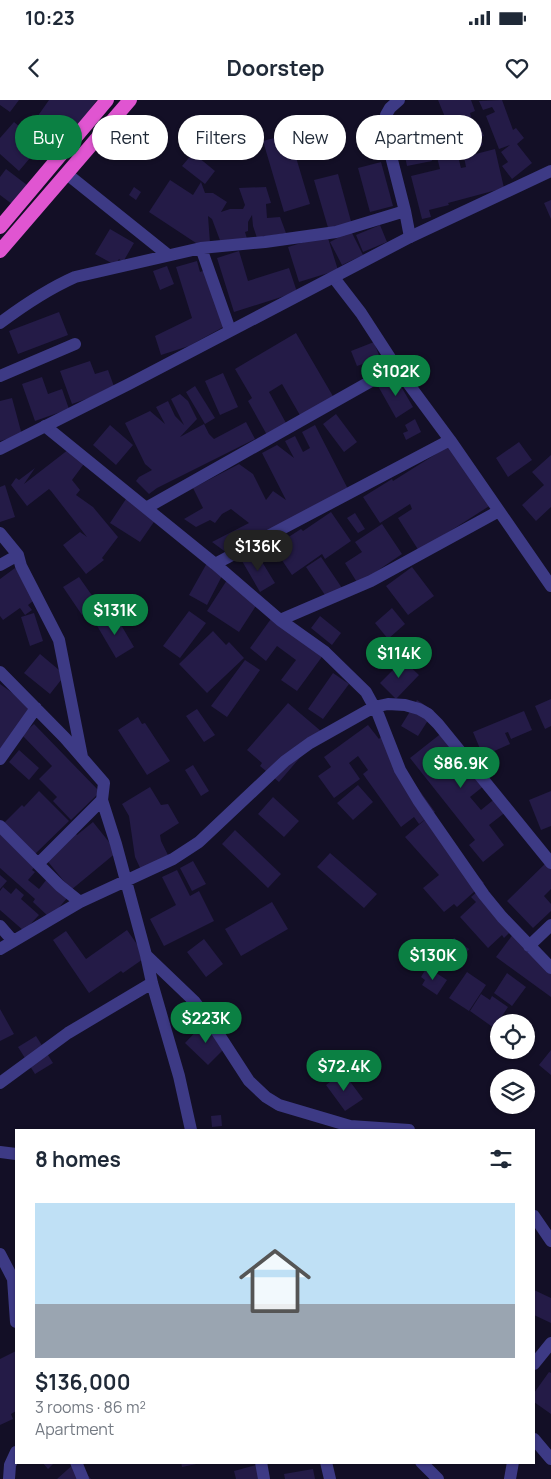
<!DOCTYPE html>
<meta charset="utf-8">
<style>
:root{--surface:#fff;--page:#f6f6f7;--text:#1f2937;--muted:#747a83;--accent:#0b8043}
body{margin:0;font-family:Manrope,sans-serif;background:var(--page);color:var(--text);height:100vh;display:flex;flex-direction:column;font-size:19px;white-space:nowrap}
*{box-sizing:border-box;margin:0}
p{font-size:16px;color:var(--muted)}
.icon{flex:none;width:28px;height:28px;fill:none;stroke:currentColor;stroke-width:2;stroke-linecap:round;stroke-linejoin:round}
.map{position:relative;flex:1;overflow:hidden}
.details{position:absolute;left:15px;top:1029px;width:520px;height:335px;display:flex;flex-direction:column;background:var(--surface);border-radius:0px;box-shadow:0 1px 4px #0004}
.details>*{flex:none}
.hud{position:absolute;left:15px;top:15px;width:521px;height:45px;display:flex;gap:10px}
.fabs{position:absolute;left:490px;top:914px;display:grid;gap:10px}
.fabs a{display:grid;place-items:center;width:45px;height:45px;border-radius:50%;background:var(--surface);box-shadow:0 1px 4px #0004;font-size:25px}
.price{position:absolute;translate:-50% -42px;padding:0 11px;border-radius:18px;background:var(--accent);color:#fff;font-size:16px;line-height:32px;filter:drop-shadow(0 1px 2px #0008)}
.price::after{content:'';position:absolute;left:50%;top:30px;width:15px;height:11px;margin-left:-8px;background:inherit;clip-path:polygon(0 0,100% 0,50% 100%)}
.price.selected{background:#222;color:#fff}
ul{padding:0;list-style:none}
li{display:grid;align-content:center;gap:10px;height:265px;padding:0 20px}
li span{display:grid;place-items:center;height:155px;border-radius:0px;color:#555}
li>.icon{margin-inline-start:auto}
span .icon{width:90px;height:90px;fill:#fffc;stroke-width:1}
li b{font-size:21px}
h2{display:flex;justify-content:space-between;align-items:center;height:60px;padding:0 20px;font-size:21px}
.chip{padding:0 18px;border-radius:22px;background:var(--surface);box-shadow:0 1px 4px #0004;font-size:18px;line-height:45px}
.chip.selected{background:var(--accent);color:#fff}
.status{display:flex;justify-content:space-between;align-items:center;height:35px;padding:0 25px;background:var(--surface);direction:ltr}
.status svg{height:14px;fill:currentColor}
header{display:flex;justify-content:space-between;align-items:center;height:65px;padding:0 20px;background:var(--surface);font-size:22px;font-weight:700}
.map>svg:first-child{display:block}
</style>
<div class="status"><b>10:23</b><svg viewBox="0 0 49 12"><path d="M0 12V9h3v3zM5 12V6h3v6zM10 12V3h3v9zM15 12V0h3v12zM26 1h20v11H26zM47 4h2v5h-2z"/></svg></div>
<header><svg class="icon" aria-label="back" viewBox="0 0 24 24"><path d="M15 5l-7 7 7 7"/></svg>Doorstep<svg class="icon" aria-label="heart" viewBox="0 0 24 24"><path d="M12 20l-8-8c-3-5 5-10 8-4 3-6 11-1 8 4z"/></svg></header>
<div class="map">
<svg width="551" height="1379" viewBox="0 0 551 1379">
<rect width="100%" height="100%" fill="#130f26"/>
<path fill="#241b47" d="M0,0H19L10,12L0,5Z
M49,0H97L79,25L74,21L55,49L28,30Z
M438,0H471L475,11L470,13L473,23L457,28L453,16L448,18L461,68L466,67L464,57L495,49L504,88L448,103L449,105L429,110L431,117L422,119L411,76L440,69L428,22L445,17Z
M502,0L513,30L516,28L524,38L517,44L532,63L512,79L502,66L508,62L501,52L510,45L499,49L486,16L495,12L492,7L483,10L479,1Z
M14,22L41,45L19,71L0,54V38Z
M479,24L484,36L480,37L483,45L467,52L459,33Z
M411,26L413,34L426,31L432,61L407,66L399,29Z
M289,34L310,104L284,112L263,41Z
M193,53L215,71L205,84L182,66Z
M381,62L393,106L370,112L358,68Z
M6,69L27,85L12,104L0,95V77Z
M338,74L352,125L329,131L314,80Z
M170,80L193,95L201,82L205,93H213L227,102L221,112L230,109H243L245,105L239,88L266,87L271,103L266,104L267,118L280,117L286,133L257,138L253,126L252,115L248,122V131L245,132L248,142L221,143L212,119L208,116L210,143H196L149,112Z
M134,87L141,92L136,100L129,95Z
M551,100V119L544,103Z
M380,125L387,142L363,152L356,135Z
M110,129L134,143L123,162L119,159L115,165L95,154Z
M351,131L363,155L342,165L330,142Z
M327,135L338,170L299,182L288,147Z
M239,151L248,181L289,168L297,192L234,212L217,158Z
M197,161L200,172L205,170L227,225L189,246L161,255L155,236L192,218L176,167Z
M167,166L174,184L160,190L153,171Z
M59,212L68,235L18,254L9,231Z
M296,233L334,298L301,317L282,284L269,292L286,323L267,335L248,301L252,298L235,269Z
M374,242L380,258L357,266L351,251Z
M90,261L95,274L108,270L115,289L72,304L60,271Z
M223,273L238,307L220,315L205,281Z
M395,276L413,307L396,318L378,286Z
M42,277L48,294L62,289L69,309L35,321L22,284Z
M195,286L215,318L205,324L186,292Z
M180,294L188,301L197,319L180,337L204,324L209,334L214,339L246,322L255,339L157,388L149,394L136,381L139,377L152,370L145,364L125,323L150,311L165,324L156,307L168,301L175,316L184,325L171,299Z
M12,298L22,335L0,341V301Z
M336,314L357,342L344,352L323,324Z
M415,319L421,332L406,340L403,333L408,331L405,325Z
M110,325L133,345L116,365L93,345Z
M315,325L349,391L248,442L246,440L241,446L227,453L212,442L249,423L231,409L222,414L215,423L210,420L196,427L184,419L203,408L193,388L239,364L253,374L266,400L273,391L286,400L262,353L277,345L294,358L285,341L295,336L303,352L310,348L302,332Z
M455,342L494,403L419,451L398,418L412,409L410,404L380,423L363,397L392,379L393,381Z
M519,342L532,360L508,377L496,358Z
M73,346L89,357L72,380L80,390L76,395L93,407L118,437L102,458L104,460L86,474L63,445L80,432L87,437L51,391L49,389L27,406L11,385L16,378L19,380L35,368L24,384Z
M551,355V407L536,421L522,405L544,385L532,372Z
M5,385L15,417L0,422V387Z
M126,399L156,419L140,442L110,423Z
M331,412L351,441L325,459L322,454L292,475L273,447L301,429L303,431Z
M355,413L365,429L358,433L347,418Z
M382,424L402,454L358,484L345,463L362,452L355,442Z
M256,452L275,483L260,492L242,461Z
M321,457L342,488L327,498L306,467Z
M207,463L224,472L207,505L189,495Z
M412,467L434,496L408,515L386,486Z
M15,468L37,498L28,505L32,510L25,515L20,508L3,520L0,516V479Z
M79,477L98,504L82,515L63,487Z
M227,480L259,501L239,532L207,511Z
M392,508L405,524L388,539L375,523Z
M189,511L206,523L180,558L163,546Z
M34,513L43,541L30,546L21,517Z
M114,513L134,547L116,558L96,524Z
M273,516L324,554L297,591L281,580L296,560L277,546L266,561L250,548Z
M320,516L341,533L332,545L311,528Z
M213,531L226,545L229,542L244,558L207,593L179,564Z
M40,554L65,575L50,594L24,573Z
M245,560L260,570L227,617L211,606Z
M403,560L419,575L396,599L380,583Z
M333,573L349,584L323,619L308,609Z
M0,584L32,607L0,651Z
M551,599V626L545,629L535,606Z
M417,600L434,611L418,636L401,626Z
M288,603L322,632L279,682L260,666L262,663L247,650Z
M197,609L215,635L204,642L186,616Z
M524,611L532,630L511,639L508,632L505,633L510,644L483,656L473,632Z
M138,617L142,624L145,623L170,661L147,675L118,630Z
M34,624L100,692L71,720L53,701L57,697L39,679L52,666L22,635Z
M368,625L379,639L381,637L435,712L419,724L414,717L401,727L363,674L368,670L358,656L349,663L360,679L334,698L318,676L331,667L324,657Z
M448,628L490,681L470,697L481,710L497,697L507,711L489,725L504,745L483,762L469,745L475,740L410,658Z
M19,650L39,668L29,680L9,662Z
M193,665L209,691L201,696L185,670Z
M358,685L373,702L353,720L337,703Z
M150,687L161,705L168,704L179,723L160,735L161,741L168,755L141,770L135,757L129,716L122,704Z
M39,691L69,721L34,755L4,723L22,705L24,707Z
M551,691V726L541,730L529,700Z
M273,697L299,721L284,737L258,714Z
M427,718L484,783L457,807L454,804L444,812L423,788L439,775L405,737Z
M93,722L117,752L71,790L45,758L75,733L77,735Z
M235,730L281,774L268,788L222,744Z
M0,733L37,764L32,770L35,772L28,780L39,789L47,779L68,797L50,818L33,802L35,799L0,768Z
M330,753L377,794L364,808L317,767Z
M549,760L551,762V789L544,796L551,804V811L533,828L507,801Z
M193,761L206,784L192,791L180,768Z
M177,770L190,796L199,791L214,821L164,846L150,819L176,805L162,777Z
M0,775L7,781L0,789Z
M3,787L11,794L16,788L24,795L21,799L39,815L24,831L0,810V791Z
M478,791L513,829L504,838L502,835L488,848L460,817L476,802L471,797Z
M272,802L288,829L241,856L225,829Z
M127,830L146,857L123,873L121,871L89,893L53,840L66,831L86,859Z
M514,833L551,870V897L496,857Z
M454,838L469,849L459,864L443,853Z
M204,839L223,864L206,877L187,852Z
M427,867L447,880L437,895L422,885L425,880L421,877Z
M467,872L486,885L469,911L449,898Z
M507,873L526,887L512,906L494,893Z
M481,894L490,900L492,896L508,907L494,928L470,911Z
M0,909L14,934L0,941Z
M205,922L228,945L208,965L185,943Z
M36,936L53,963L35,974L18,947Z
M551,950V975L539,965Z
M343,972L363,999L345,1011L326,985Z
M221,1015L222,1026L212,1027L211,1016Z
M534,1190L551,1198V1223L534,1215Z
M16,1251V1311L11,1314L13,1319L0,1325V1259Z
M549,1272L551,1273V1314L534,1302V1293Z
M42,1362H55L48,1369Z
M76,1362L91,1379H57Z
M181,1362H201V1363L182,1367Z
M263,1363L268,1379H236L234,1371Z
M313,1369L315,1379H285L284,1374Z"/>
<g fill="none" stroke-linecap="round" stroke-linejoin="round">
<path stroke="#3d3a85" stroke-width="12" d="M399,0L390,8L386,15L391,56L405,111L410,137
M67,74L168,155
M201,148L230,230
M334,178L361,213L396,267L450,340L551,486
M0,223C24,205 48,189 75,177L201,148L265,142L336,132L405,111
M0,276L75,244
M45,326L215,464L280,520L325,552L366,592L378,614L400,670L418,700L484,795L502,817L551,868
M146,408L396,267
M0,433L18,455L21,466L59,540L82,657
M215,464L450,340
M0,465L18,455
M280,520L371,481L499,411
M0,572L65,638L104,683L102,700L116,744L146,855L152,883L179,976L191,1030
M0,659L36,608
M0,726L60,786L80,802
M38,764L102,700
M0,826L13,841
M529,846L551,825
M0,849L80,802L173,759L199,742L285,661L310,643L374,607L388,604L405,605L419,609L428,614L438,624L551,763
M146,855L194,901L214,927L249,981L266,997L279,1005L350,1026L409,1030
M0,983L68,933L152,883
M0,1052L16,1054
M534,1116L551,1141
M0,1154L13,1179L16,1222
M534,1264L551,1243
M534,1339L551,1359
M76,1362L83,1379
M261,1362L264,1379
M326,1362L330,1379
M421,1362L438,1379
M9,1379L10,1365L16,1352
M510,1379L513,1362"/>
<path stroke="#3d3a85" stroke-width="12" d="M0,349L129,284L410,137L551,71"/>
<path stroke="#e055d1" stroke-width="14" d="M0,127L107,0
M0,151L130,0"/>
</g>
</svg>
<div class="fabs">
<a><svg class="icon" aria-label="locate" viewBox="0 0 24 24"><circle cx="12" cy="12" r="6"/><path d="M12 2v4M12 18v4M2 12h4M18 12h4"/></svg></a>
<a><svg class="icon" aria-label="layers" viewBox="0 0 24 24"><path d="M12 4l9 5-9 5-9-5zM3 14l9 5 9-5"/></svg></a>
</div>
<b class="price" style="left:396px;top:297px">$102K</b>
<b class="price selected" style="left:258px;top:472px">$136K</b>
<b class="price" style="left:115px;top:536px">$131K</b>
<b class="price" style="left:399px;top:579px">$114K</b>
<b class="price" style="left:461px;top:689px">$86.9K</b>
<b class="price" style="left:433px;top:881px">$130K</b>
<b class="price" style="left:206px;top:944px">$223K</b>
<b class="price" style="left:344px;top:992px">$72.4K</b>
<div class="hud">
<a class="chip selected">Buy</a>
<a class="chip">Rent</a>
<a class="chip">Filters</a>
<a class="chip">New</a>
<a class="chip">Apartment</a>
</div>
<section class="details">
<h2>8 homes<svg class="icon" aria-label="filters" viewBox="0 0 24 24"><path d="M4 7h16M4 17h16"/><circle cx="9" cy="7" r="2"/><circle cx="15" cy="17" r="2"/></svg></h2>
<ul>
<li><span style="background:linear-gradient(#bfe0f5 65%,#9aa5b1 0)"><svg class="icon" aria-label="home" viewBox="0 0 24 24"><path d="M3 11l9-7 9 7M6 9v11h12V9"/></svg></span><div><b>$136,000</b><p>3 rooms · 86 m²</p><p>Apartment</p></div></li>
</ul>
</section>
</div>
